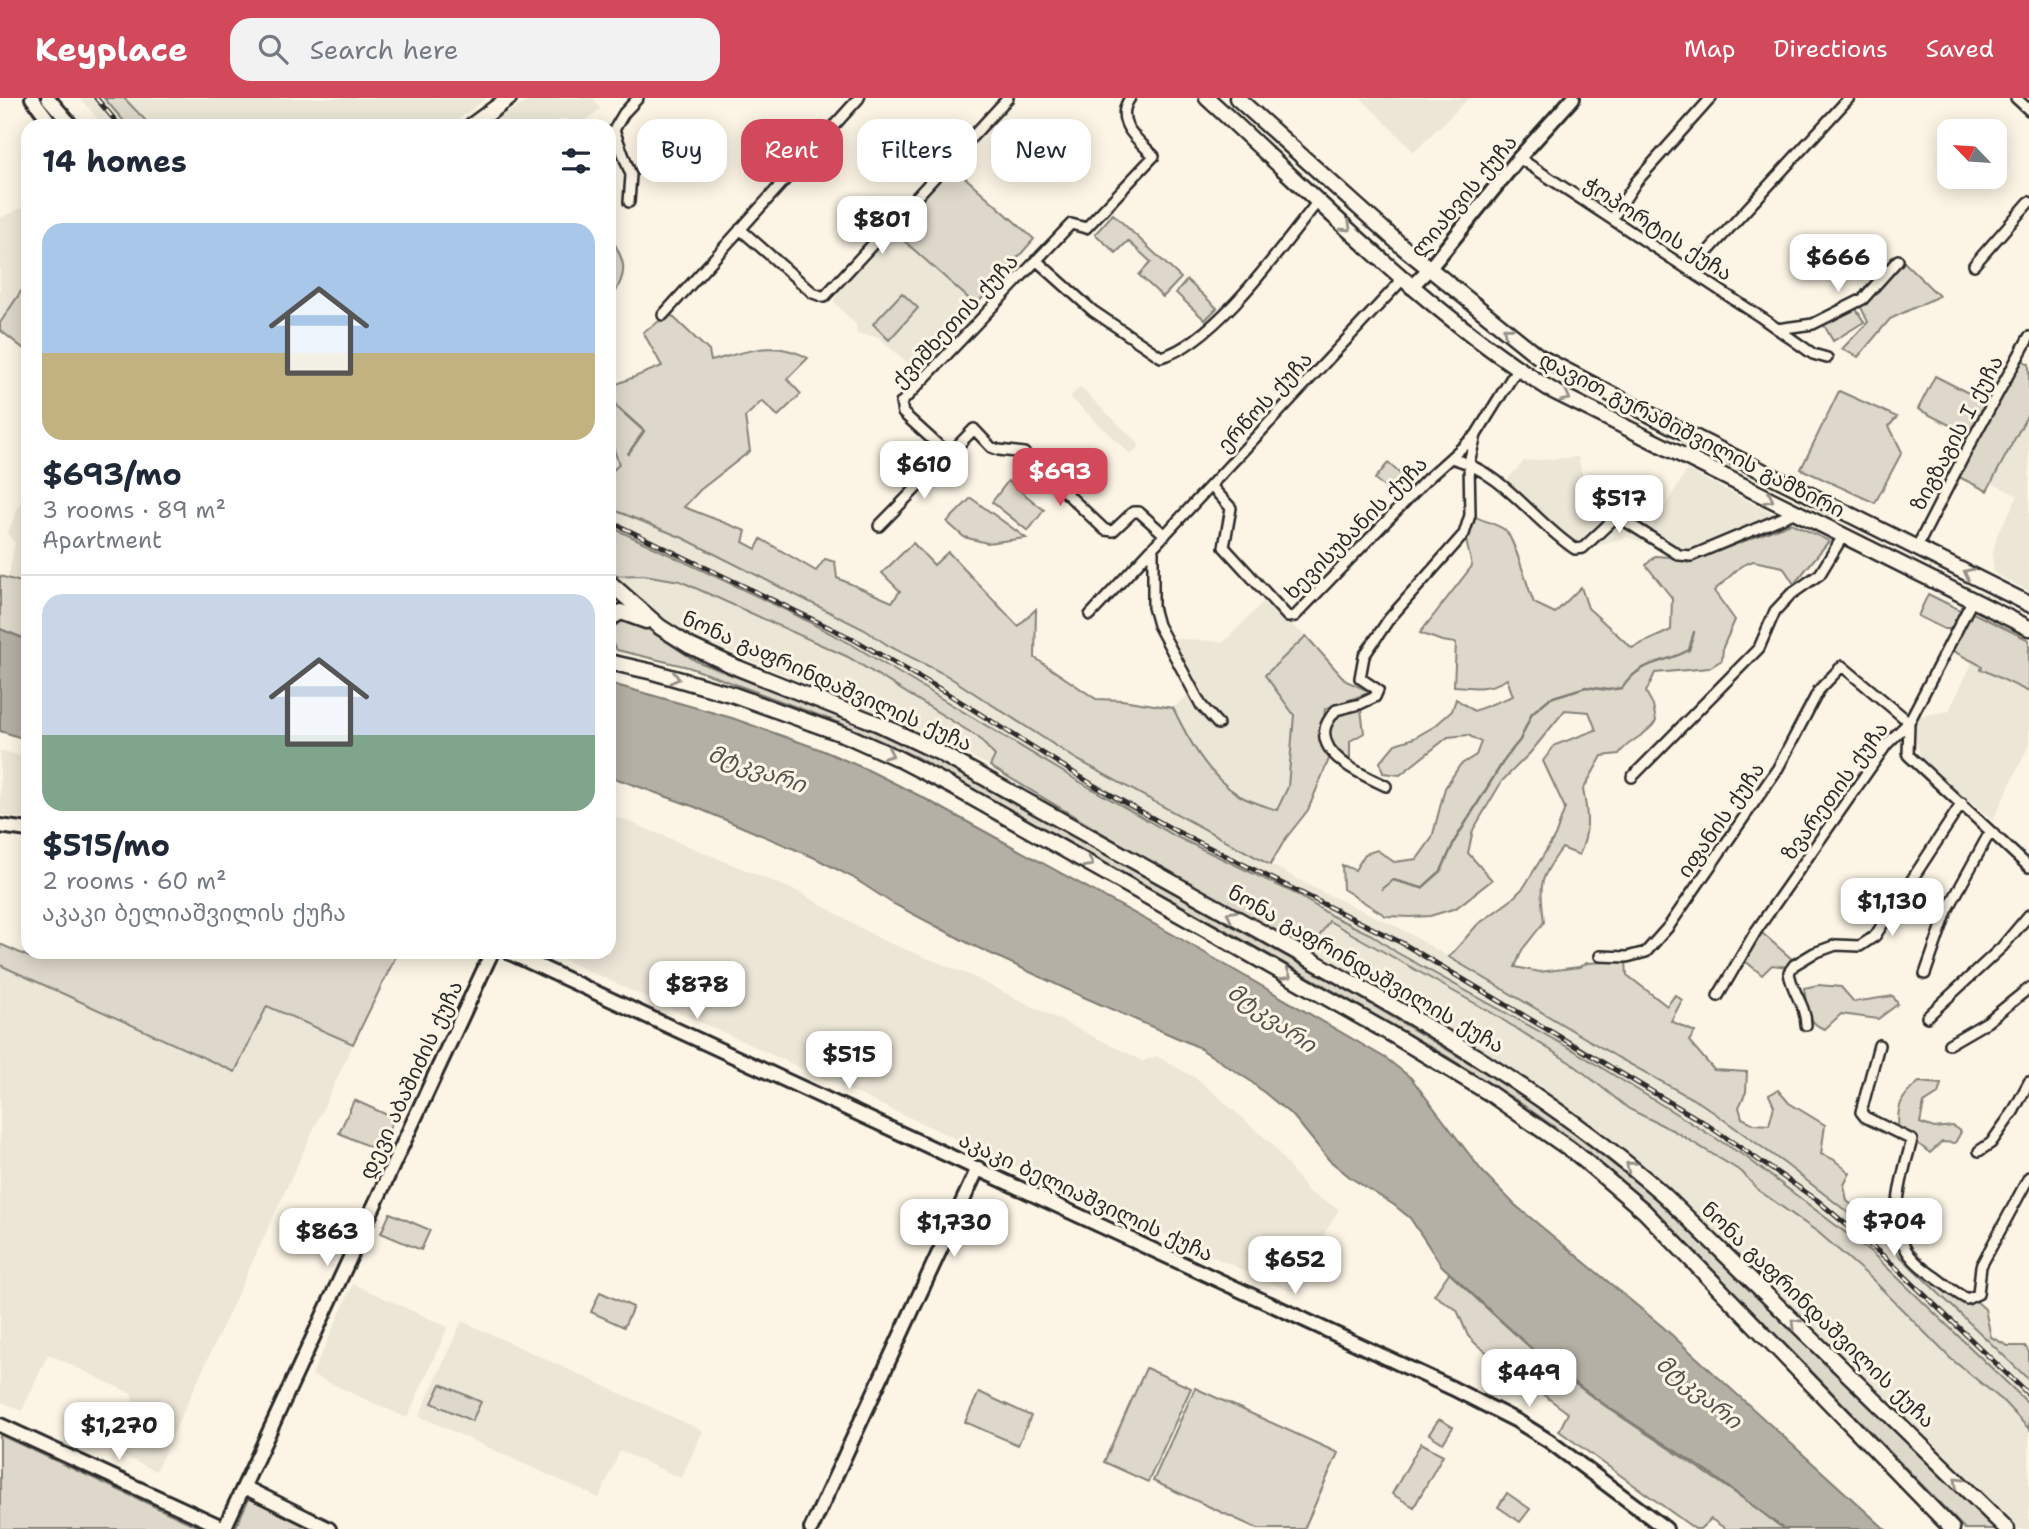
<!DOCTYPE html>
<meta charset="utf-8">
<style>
:root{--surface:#fff;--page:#f2f2f3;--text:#1f2937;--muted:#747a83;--line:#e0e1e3;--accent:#d1495b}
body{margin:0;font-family:"Shantell Sans","Noto Sans Georgian",sans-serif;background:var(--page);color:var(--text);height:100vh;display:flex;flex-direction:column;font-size:26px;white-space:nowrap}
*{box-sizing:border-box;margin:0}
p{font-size:23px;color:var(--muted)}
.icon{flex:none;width:38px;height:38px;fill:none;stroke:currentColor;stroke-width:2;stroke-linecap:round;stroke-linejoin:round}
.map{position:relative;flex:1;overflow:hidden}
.panel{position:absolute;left:21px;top:21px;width:595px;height:840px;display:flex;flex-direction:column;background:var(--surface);border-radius:21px;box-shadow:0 4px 18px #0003}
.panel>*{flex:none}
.guide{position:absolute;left:637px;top:21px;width:665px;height:63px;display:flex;gap:14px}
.needle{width:46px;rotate:295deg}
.controls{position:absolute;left:1937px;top:21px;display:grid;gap:14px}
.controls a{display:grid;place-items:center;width:70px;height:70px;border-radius:14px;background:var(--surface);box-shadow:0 4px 18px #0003;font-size:35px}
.price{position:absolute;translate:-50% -60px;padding:0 16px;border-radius:14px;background:#fff;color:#222;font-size:23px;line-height:46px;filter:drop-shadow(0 2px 4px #0008)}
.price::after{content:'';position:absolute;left:50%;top:42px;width:21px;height:16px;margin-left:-10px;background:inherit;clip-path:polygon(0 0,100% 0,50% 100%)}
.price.on{background:var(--accent);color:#fff}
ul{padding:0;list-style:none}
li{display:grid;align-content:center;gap:14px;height:371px;padding:0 21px}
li+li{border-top:2px solid var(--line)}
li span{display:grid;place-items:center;height:217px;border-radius:21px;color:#555}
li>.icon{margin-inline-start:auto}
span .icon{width:126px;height:126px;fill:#fffc;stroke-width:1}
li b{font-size:30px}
h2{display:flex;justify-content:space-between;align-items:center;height:84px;padding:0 21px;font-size:30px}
.chip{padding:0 24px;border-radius:21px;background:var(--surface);box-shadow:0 4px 18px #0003;font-size:24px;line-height:63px}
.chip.on{background:var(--accent);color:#fff}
header{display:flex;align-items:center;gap:42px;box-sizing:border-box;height:98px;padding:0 35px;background:var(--accent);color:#fff}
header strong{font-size:33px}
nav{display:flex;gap:38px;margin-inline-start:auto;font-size:24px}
.search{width:490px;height:63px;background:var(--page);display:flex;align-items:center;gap:18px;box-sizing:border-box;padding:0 24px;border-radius:21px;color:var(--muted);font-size:26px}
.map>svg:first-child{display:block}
</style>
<header>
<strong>Keyplace</strong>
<div class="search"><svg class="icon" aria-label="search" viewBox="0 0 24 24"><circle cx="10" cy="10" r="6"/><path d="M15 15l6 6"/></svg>Search here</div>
<nav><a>Map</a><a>Directions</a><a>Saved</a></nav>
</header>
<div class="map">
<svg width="2029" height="1431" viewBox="0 0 2029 1431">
<rect width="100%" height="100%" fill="#fcf5e5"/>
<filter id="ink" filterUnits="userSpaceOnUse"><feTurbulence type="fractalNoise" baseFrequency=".0143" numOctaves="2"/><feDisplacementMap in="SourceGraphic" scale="14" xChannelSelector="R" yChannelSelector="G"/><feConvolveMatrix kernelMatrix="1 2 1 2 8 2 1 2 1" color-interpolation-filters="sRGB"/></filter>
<g filter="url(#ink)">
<path fill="#ece6d7" d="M80,0H104L128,28H104Z
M125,0H486L450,28H154Z
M534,0H593L600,11L579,28H571L566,20L539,28H486L496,20Z
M1361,0H1469L1414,54Z
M28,107V188L24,189L0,225V120Z
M893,133L976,207L917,273L878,239L857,236L856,227L834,204L836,195Z
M1080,289L1140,347L1131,357L1070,299Z
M2029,314V493L1994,475L1992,457L1998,435L2018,398L1992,385Z
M609,337L619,366L609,377Z
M1578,359L1588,402L1604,417L1616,403L1651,431L1687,372L1778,418L1699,454L1676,453L1651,431L1642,444L1627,439L1605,446L1576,450L1525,404L1507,382L1524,363Z
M28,387V486L8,481L15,445L7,436Z
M609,410L683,440L865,532L889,548L946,577L1076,661L1316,791L1400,830L1617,959L1702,1006L1784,1065L1881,1140L2029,1282V1306L1871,1154L1746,1059L1573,953L1396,854L1372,837L1332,818L1296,796L1177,739L1073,680L851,546L792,515L609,428Z
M644,477L679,483L848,559L978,639L995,658L990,668L919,632L670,529L609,478Z
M1263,504L1306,538L1266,577L1294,617L1288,689L1277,712L1241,698L1217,678L1192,649L1173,610L1190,595L1169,540L1224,544Z
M1973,563L1983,568L1981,571L2029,594V647L1993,722L1922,664L1913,633L1919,618L1949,613Z
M0,652L28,660V722L0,717Z
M609,718L623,721L801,795L882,842L967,876L1143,963L1156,958L1199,982L1272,1046L1308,1094L1339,1111L1291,1194L547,854H609Z
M1329,822L1492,915L1574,967L1629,1011L1674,1033L1726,1063L1742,1074L1758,1092L1819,1135L2002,1302L2029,1331V1431H2019L1744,1167L1615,1047L1542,991L1412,909L1310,853Z
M0,867L235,974L267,908L353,946L156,1373L110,1352L133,1305L132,1296L48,1256L22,1313L0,1303Z
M353,1186L448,1229L407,1320L312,1277Z
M462,1223L703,1333L681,1380L620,1353L599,1400L419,1318Z"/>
<path fill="#ded8ca" stroke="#84827a" stroke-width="2" d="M104,0H124L151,28H128Z
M951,67L1034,141L976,207L893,133Z
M1113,116L1181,180L1163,199L1139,177L1151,164L1128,143L1116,155L1095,136Z
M609,135C629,172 627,171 609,208Z
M1903,163L1939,198L1890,221L1858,259L1842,251L1868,224L1860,207Z
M1187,182L1217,210L1205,222L1176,195Z
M28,188V249L24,251L0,232V225L24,189Z
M902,195L918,210L889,242L873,226Z
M1855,209L1864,224L1833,243L1824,227Z
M670,216L709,253L711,263C746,254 774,241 808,260L787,281L801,296L778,318L762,303L745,319L750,353L700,392L684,409L746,433L743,444L756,451L761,441L816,473L825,461L835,464L837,480L892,504L900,493L882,475L913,445L934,467L948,454L1018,528L1036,511L1035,560L1096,601L1122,602L1173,610C1189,643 1208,678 1240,698C1251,704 1265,708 1277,712L1288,689L1294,617L1265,577L1306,538L1346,583L1371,594L1325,611L1322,640L1331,656L1308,712L1286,740L1270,767L1076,661L946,577L889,548L865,532L683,440L609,410V377L619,366L609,337V283L617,286L662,268L643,234Z
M2022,262L2029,266V314L1987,393L1957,378Z
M1935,278L1986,304L1969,337L1918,311Z
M1839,293L1897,319L1889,328L1902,354L1875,405L1801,371Z
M1388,365L1413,387L1400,403L1375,381Z
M1008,383L1044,412L1028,433L992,404Z
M971,400L1026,440L987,445L964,439L947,424Z
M1474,418C1483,423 1497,426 1505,432C1514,439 1528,491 1534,505L1555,515L1581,489L1588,510L1632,550L1671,532L1672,500L1646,467L1655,458L1672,459L1688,465L1791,425L1829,443L1794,486L1783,469L1753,463L1741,468L1714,493L1735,522L1723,549L1722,562L1709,570L1655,575L1646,594L1653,607L1656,623C1646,639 1630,640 1619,656L1602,658L1583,692C1588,715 1590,735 1579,757L1562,750C1538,783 1540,785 1544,824L1522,852L1515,869L1540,874L1579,869L1587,865L1626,863L1627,877L1667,908L1675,897L1682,902L1671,923L1695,934L1689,943L1714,972L1747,974L1746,994L1739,1009L1742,1020L1754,1026L1769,1027L1774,1008L1769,997L1778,992L1789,1005L1825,1027L1821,1056L1833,1061L1850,1075L1844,1087L1847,1103L1900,1148L1913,1164L1969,1207L1975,1202L1985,1211L1991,1239L2008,1248H2025L2029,1254V1282L1881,1140L1784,1065L1702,1006L1617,959L1449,859L1477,827L1510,803L1524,789L1555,738L1565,710L1543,663L1555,647L1596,632L1589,614L1565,612L1530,655L1502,683L1473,732L1468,755L1492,782L1456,810L1430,818L1411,819L1386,818L1343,791L1342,767L1355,772L1365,756L1377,752L1394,764L1417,761L1432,740L1445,690L1460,667L1476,657L1481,644L1468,637L1448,639L1400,677L1383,675L1380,664L1395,646L1414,640L1435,628L1452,613L1456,601L1474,613L1513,598L1507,581C1490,592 1473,590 1454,588L1456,545L1442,543L1420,535L1472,468L1465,438L1473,428Z
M609,428L792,515L851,546L1073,680L1177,739L1296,796L1332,818L1372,837L1396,854L1573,952L1746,1059L1871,1154L2029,1306V1331L2002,1302L1950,1260L1872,1181L1819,1135L1758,1092L1742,1074L1674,1033L1629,1011L1574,967L1492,915L1329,823L1310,853L1164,772L990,668L995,658L978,639L848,559L680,483L644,477L609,478Z
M0,478L28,486V542L0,531Z
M1928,496L1964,514L1954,531H1944L1918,518Z
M1971,514L2029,542V594L1981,571L1982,568L1951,552Z
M619,520L635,523L696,563L858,626L934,661L1357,898L1506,987L1575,1036L1653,1098L1995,1431H1965L1647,1104L1573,1042L1516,1002L1448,959L1320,885L916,659L842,626L716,579L688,569L617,552C607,541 608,530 619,520Z
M1361,611L1364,635L1350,643V665C1329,648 1322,639 1338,614Z
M1762,835L1793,862L1788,869L1772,867L1762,877L1744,862Z
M0,846L29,859L31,854H398L353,946L267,908L235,974L0,867Z
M1818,887L1841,889L1854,904L1893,898L1898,906L1878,921L1841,916L1825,931C1806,926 1807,907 1804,890Z
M1919,984L1941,986L1938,996L1924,1005L1920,1025L1934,1030L1953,1028L1961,1034L1955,1045L1942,1044L1930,1055C1919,1047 1912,1039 1899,1034C1896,1010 1900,999 1919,984Z
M354,1002L394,1020L379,1053L339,1035Z
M390,1115L430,1132L421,1152L381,1135Z
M1449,1175C1500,1223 1550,1270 1608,1310C1667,1350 1728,1387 1784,1431H1726L1711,1421L1700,1431H1695L1559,1333L1568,1315L1477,1247L1468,1238L1457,1212L1434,1197Z
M600,1194L633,1209L624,1229L591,1214Z
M1146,1270L1191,1290L1148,1384L1104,1364Z
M441,1286L481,1304L472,1323L432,1305Z
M1195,1290L1338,1355L1304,1431H1258L1153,1383Z
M979,1294L1031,1318L1018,1347L965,1324Z
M1439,1321L1453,1329L1443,1345L1429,1336Z
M0,1337L203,1431H0Z
M1421,1345L1443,1357L1414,1409L1392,1396Z
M1507,1395L1530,1411L1520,1424L1498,1409Z
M249,1400L318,1431H235Z"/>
<path fill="#b4b0a5" stroke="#7d7b74" stroke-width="2" d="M0,531L28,542V642L0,633Z
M609,585L732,620L819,651L868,672L920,698L1174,837L1387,961L1411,980L1482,1073L1515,1107L1663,1229L1885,1431H1784L1711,1376L1608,1309L1544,1262L1442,1168L1410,1120L1394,1107L1351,1080L1329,1062L1294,1019L1249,982L1196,948L1079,897L970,846L892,805L852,779L813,759L695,709L609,678Z"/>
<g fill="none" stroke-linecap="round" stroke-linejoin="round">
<path stroke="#7d7b74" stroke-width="2.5" d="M609,293L616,308L644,333L628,356
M1382,791L1393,782L1422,790L1441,773L1455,742L1506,659L1520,642L1532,615L1550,600L1586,589L1608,592L1622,590C1642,561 1662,567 1689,552L1694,534"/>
<g stroke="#2b2b2b" stroke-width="14">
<path id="minor" d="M2016,0L2029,12
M1519,60L1762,220L1813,256L1827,260
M629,104L631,77L614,32L624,15L638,0
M1612,121L1636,84L1711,0
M740,131L813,195L824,199L1008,0
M1036,162L1093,213L1161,259C1215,245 1284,146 1319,102
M1974,167L2029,104
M1690,173L1849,0
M663,217L859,0
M1777,231L1813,226L1863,201L1898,162
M948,356L903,315L901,305L1071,126L1086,130L1154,58C1138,42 1113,24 1130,0
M1451,360C1504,374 1532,422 1575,451L1583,450L1617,418L1679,457L1691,458L1796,414
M1211,388L1231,410L1224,449L1288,519L1295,518L1426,382L1476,337L1517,271
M879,428L974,331L991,349L999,352L1024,355L1105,432L1113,433L1133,414H1139L1165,437
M1917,449L1970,346L2029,239
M1153,450V509L1158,527L1201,607L1218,626
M1090,517L1402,182
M1632,679L1759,550L1775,513L1790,497L1820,476L1843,438
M1386,688C1366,678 1320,660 1325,631C1326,624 1332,617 1336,612L1360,606L1375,599L1378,592L1360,580L1364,558L1389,521L1464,436L1470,417L1469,364L1476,337
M1600,858L1627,859L1646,854L1669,828L1778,670L1819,592L1842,568L1909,624L1908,657L2029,769
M1925,876L1947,813L1990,734
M1718,898L1756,833L1887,646L1909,624L1972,503
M1927,919L2002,849L2029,817
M1806,927C1806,907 1791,893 1789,874L1794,867L1814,855L1836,847L1860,848L1875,838L1962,705
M1949,946L1987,924L2029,890
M1879,947L1861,1014L1865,1019L1912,1042C1902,1078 1884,1131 1914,1162C1920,1169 1928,1174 1935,1179C1946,1187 1955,1195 1967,1201L1978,1196L1981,1168L2029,1079
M1979,1053L1991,1045L2013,1014L2029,984"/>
</g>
<g stroke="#2b2b2b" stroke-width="18">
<path id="tertiary" d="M1411,189L1429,171L1519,60L1573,0
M0,1327L224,1430
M244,1389L329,1431
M224,1431L492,854"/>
</g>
<g stroke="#2b2b2b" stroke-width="18">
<path id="secondary" d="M32,0L53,28
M48,0L72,28
M0,728L28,732
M508,854L1452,1290L1517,1323L1549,1343L1666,1431
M811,1431L978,1070"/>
</g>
<g stroke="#2b2b2b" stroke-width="19">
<path id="primary" d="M1207,0C1318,101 1425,214 1553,293L2029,530
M1237,0L1404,150L1538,258L1668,326L2029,506
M471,28L509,0
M609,484L660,529L690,548L738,570L879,626L940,655C1053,718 1166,780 1279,844C1415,920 1546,993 1664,1097L2007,1431
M609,521L621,514L646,523
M609,564L653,574L734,597L848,638L897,660L953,689L1216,837L1398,940L1489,995L1578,1057L1644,1113L1952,1431"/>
</g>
<use href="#minor" stroke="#fcf5e5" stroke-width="9"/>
<use href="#tertiary" stroke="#fcf5e5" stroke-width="12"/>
<use href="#secondary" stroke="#fcf5e5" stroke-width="12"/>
<use href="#primary" stroke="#fcf5e5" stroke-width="14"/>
<g stroke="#2b2b2b" stroke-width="5">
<path id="rail" d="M96,0L120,28
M609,423L853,541L945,594L1095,688L1174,732L1402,845L1703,1024L1817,1102L1887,1161L2029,1297"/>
</g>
<use href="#rail" stroke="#fcf5e5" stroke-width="2.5" stroke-dasharray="8" stroke-linecap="butt"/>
</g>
<defs><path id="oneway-chevron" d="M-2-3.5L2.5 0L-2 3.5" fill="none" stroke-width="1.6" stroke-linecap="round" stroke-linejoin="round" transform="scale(1.75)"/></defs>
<g stroke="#949088">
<use href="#oneway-chevron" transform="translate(1347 129) rotate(43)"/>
<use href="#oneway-chevron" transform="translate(1507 233) rotate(-141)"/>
<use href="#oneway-chevron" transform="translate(1566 299) rotate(27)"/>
<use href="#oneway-chevron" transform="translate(1769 401) rotate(26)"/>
<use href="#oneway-chevron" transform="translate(1968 475) rotate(-153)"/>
<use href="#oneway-chevron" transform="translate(675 580) rotate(15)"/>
<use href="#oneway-chevron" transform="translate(889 656) rotate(25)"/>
<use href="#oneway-chevron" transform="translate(1089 765) rotate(29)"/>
<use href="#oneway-chevron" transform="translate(1231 817) rotate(-151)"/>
<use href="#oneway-chevron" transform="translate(1287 877) rotate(30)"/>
<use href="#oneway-chevron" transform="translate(1630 1068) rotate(-141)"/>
<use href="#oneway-chevron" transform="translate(1795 1225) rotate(-135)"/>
<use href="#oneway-chevron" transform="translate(1958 1383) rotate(-136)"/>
</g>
</g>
<g text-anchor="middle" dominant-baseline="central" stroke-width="6" stroke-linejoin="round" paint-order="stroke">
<g font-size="21" fill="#2b2b2b" stroke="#fcf5e5">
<text transform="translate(1464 98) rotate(-50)">ლიახვის ქუჩა</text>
<text transform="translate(1658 131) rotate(33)">ჭოპორტის ქუჩა</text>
<text transform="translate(955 223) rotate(-47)">ქვიშხეთის ქუჩა</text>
<text transform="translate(1265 304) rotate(-47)">ერწოს ქუჩა</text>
<text transform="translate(1957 335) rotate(-62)">ზიგზაგის I ქუჩა</text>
<text transform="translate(1692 337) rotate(27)">დავით გურამიშვილის გამზირი</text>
<text transform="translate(1356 430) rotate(-45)">ხევისუბანის ქუჩა</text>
<text transform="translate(827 583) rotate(24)">ნონა გაფრინდაშვილის ქუჩა</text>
<text transform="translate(1835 693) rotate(-54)">ზვარეთის ქუჩა</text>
<text transform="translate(1721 722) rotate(-55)">იფანის ქუჩა</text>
<text transform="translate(1366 871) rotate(30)">ნონა გაფრინდაშვილის ქუჩა</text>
<text transform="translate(411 982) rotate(-65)">დევი აბაშიძის ქუჩა</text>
<text transform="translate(1086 1099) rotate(25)">აკაკი ბელიაშვილის ქუჩა</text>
<text transform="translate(1818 1217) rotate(44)">ნონა გაფრინდაშვილის ქუჩა</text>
</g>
<g font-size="23" font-style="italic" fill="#545350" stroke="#fcf5e5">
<text transform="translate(757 671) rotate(19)">მტკვარი</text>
<text transform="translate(1272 920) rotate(35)">მტკვარი</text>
<text transform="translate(1699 1294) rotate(39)">მტკვარი</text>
</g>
</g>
</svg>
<div class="controls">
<a><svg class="needle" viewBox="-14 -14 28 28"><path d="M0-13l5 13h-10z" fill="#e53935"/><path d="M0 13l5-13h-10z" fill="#747a83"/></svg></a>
</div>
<b class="price" style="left:882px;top:158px">$801</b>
<b class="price" style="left:1838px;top:196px">$666</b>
<b class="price" style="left:924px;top:403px">$610</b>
<b class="price on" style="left:1060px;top:410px">$693</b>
<b class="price" style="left:1619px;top:437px">$517</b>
<b class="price" style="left:1892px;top:840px">$1,130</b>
<b class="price" style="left:697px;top:923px">$878</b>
<b class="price" style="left:849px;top:993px">$515</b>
<b class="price" style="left:1894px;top:1160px">$704</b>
<b class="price" style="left:954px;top:1161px">$1,730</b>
<b class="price" style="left:327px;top:1170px">$863</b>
<b class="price" style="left:1295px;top:1198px">$652</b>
<b class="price" style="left:1529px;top:1311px">$449</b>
<b class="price" style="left:119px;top:1364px">$1,270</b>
<div class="guide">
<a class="chip">Buy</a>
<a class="chip on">Rent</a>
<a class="chip">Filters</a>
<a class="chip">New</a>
</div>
<section class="panel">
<h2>14 homes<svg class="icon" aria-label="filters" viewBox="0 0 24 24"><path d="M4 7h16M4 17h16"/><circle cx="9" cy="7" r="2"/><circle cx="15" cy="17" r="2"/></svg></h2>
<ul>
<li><span style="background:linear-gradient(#a9c7e8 60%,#c2b280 0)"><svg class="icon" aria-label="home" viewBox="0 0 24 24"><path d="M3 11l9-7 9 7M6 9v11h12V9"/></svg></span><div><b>$693/mo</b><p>3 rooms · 89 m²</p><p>Apartment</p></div></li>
<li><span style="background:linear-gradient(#c9d6e8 65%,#7fa58c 0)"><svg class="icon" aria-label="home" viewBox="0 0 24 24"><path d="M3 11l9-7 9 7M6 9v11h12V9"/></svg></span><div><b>$515/mo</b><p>2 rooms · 60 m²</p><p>აკაკი ბელიაშვილის ქუჩა</p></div></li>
</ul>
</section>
</div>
